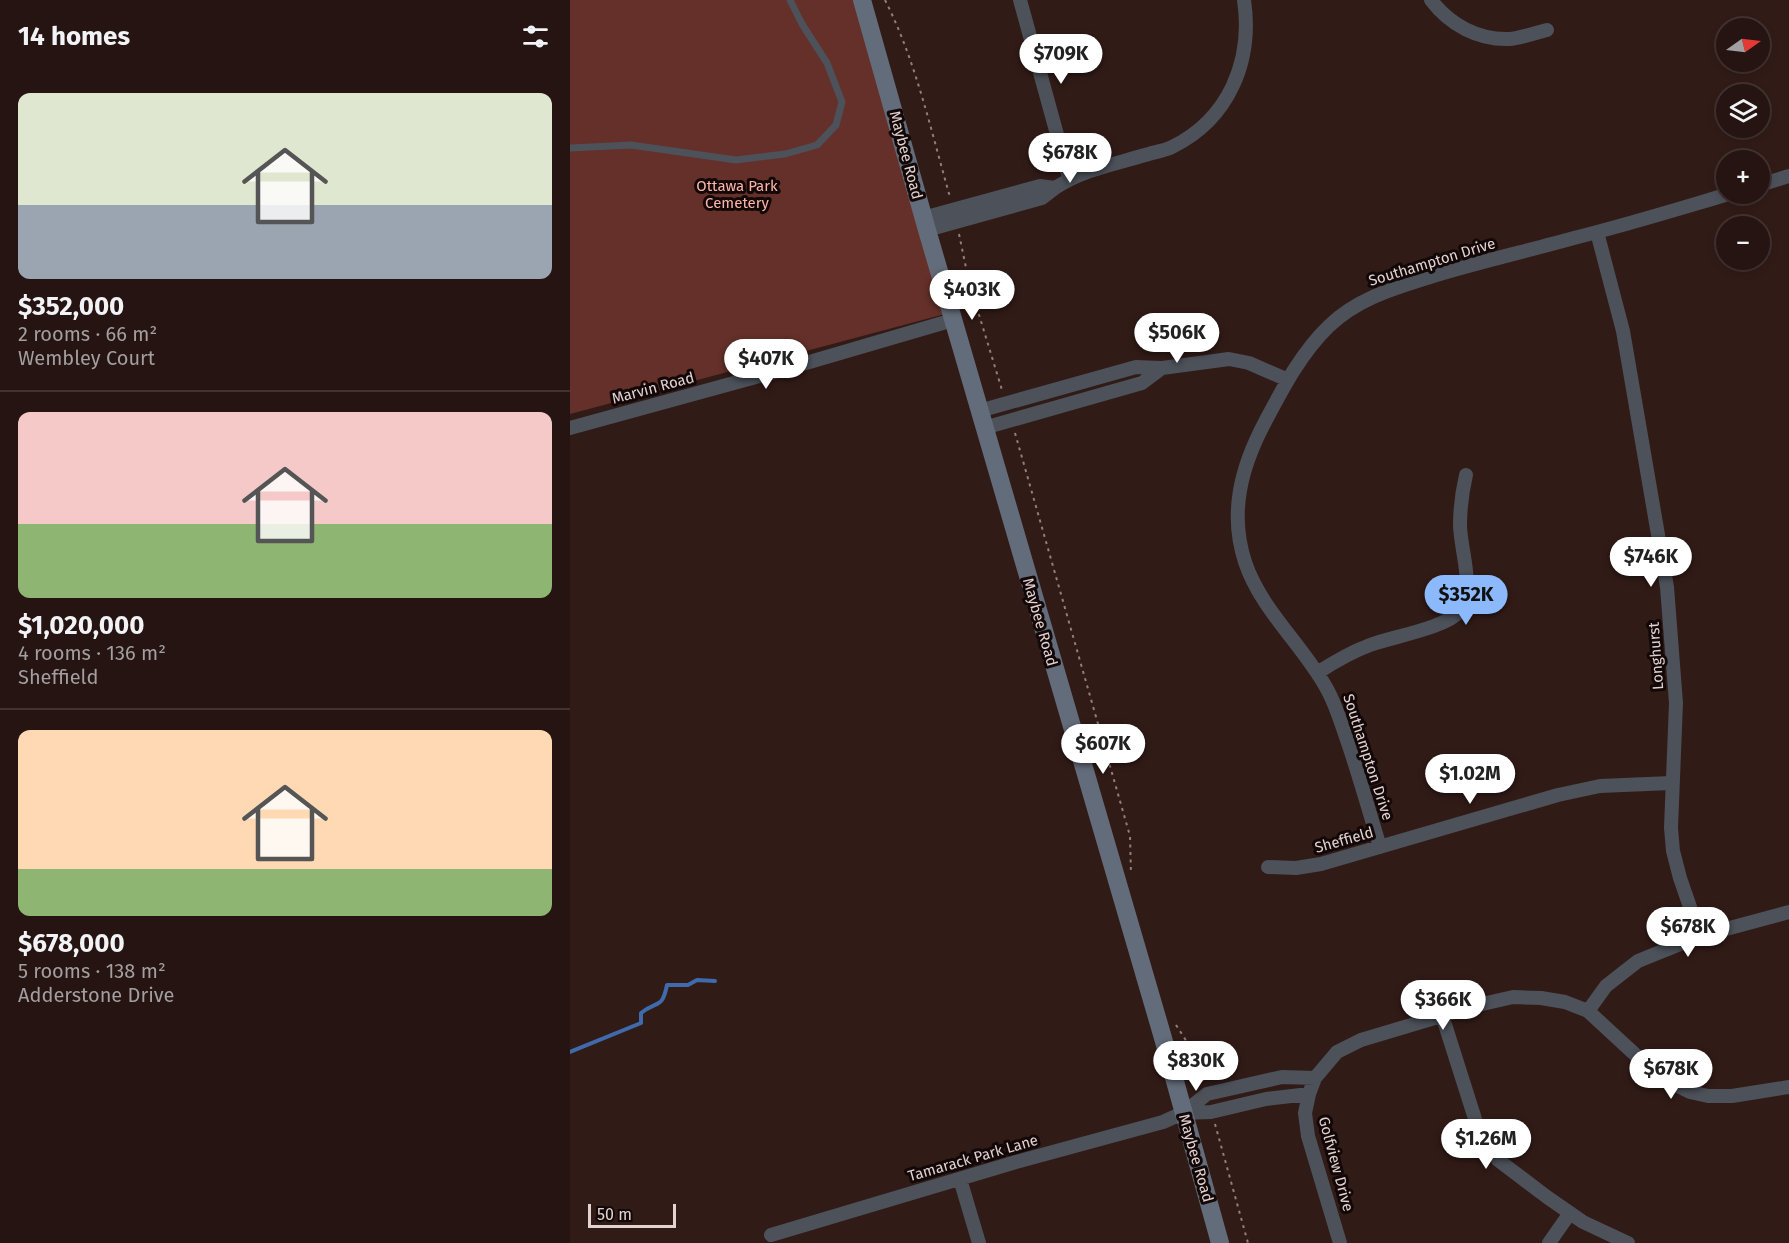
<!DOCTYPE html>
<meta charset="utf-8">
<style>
:root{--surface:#251411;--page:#2d1d1a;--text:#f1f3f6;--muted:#a39e9f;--line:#423331;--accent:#8cb9fc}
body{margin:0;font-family:"Fira Sans",sans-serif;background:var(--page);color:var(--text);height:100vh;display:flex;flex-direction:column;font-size:22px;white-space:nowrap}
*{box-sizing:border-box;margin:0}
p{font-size:20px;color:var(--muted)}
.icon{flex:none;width:33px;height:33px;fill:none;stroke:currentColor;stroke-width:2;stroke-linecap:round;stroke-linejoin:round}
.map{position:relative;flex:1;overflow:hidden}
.side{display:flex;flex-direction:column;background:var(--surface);width:570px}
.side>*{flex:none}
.needle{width:39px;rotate:76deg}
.controls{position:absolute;left:1146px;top:18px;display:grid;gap:12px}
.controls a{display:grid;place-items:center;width:54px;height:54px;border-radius:50%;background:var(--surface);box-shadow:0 3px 9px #0003,0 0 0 2px var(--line);font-size:30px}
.scale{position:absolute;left:18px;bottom:15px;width:88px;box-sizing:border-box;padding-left:6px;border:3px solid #e2d2d0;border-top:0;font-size:16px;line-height:21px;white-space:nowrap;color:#e2d2d0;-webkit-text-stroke:4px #120807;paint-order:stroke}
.price{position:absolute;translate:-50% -51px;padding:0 14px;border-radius:21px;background:#fff;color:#222;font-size:20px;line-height:39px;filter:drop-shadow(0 2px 3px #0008)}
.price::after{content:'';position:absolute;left:50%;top:36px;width:18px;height:14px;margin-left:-9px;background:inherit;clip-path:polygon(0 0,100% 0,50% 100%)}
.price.active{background:var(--accent);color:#111}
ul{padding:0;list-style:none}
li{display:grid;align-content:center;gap:12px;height:318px;padding:0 18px}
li+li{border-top:2px solid var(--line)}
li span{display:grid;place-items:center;height:186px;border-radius:12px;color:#555}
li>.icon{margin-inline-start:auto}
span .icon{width:108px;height:108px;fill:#fffc;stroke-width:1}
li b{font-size:26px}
h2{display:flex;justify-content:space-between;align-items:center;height:72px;padding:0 18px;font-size:26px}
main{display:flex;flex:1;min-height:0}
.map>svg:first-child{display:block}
</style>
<main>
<section class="side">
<h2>14 homes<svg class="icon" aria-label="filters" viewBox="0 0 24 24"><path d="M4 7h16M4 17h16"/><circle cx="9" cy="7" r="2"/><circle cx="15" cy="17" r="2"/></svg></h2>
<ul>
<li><span style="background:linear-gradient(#dfe7d0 60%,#9aa5b1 0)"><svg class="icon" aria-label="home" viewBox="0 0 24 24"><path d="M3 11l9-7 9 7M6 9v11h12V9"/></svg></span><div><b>$352,000</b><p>2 rooms · 66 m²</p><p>Wembley Court</p></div></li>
<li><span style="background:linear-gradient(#f6c9c9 60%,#8fb573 0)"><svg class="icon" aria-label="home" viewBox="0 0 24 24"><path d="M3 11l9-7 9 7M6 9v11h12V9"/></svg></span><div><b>$1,020,000</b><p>4 rooms · 136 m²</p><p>Sheffield</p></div></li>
<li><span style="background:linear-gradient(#ffd9b3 75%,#8fb573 0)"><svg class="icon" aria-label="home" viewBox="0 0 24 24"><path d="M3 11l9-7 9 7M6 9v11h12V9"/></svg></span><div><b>$678,000</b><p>5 rooms · 138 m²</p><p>Adderstone Drive</p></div></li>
</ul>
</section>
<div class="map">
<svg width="1219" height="1243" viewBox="0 0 1219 1243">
<rect width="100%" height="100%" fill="#311b17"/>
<path fill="#643029" d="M0,0H286L375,314L0,414Z"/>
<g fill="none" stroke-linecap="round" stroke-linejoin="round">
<path stroke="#3f6aac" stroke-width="4" d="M0,1052L71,1023V1013C87,1000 92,1010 97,985H118L127,980L145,981"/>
<path stroke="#927f7d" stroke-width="2" stroke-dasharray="3 4.5" stroke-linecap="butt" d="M315,0C346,61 361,131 380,197
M389,234L399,282L432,390
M445,433L560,836L561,874
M606,1025L628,1059L633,1081
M645,1124L678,1243"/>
<path stroke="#4c515a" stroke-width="7" d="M0,148L61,145L166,160L215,154L247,145L266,125L272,102L257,63L232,24L220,0"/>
<path stroke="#4c515a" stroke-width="14" d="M450,0L499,178
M861,0C880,25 908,40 939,39C951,38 965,33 977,30
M1190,185L1219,176
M485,188C512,170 545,164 575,155C584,152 594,151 602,147C659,119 683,61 674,0
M353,218L470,186L485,188L472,198L357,230
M1027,232L1053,331L1097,587L1106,703L1101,828L1103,851L1110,878L1130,936
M592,368L659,359L679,363L718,380
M409,411L566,367L592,368L572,383L414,428
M0,428L219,368L383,320
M747,673C764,662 781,652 800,645C821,637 876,628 890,611C895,606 896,597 897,590C898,568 891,547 890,526C890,508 892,492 896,475
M810,847C799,811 789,775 777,740C771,723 766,705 757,689C733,645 691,610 675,562C659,513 671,467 695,422C713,388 731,353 759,326C788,298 825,288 863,276C909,262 957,251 1004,238C1056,225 1108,209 1159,194
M698,867L726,868L751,864L988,795L1030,786L1101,783
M1018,1011L1036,986L1068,961L1130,936L1219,912
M872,1015L906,1122L928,1160L977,1197L1013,1222L1058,1243
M739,1094L696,1099L641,1112L613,1113L637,1094L712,1077L745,1078
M390,1179L409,1243
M201,1235L446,1162L593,1122L613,1113
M770,1243L738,1136L735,1113L739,1094L745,1078L767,1052L791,1040L908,1005L943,997L971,998L995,1002L1018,1011L1083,1071L1102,1083L1120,1092L1138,1096H1162L1219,1087
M979,1243L1000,1213"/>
<path stroke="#636c7a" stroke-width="18" d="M292,0L357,230L593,1038L650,1243"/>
</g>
<g text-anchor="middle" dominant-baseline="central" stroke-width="6" stroke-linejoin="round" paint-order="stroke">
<g font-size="15" fill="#e2d2d0" stroke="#120807">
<text transform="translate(336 155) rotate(75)">Maybee Road</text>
<text transform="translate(862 262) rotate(-17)">Southampton Drive</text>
<text transform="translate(83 388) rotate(-15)">Marvin Road</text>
<text transform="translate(470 622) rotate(74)">Maybee Road</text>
<text transform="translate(1086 656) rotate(-94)">Longhurst</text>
<text transform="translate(798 757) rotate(72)">Southampton Drive</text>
<text transform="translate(774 840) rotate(-16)">Sheffield</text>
<text transform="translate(403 1158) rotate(-16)">Tamarack Park Lane</text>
<text transform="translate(626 1158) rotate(74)">Maybee Road</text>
<text transform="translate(766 1164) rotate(75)">Golfview Drive</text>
</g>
<g font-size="15" fill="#fdb5a9" stroke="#120807">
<text x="167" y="186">Ottawa Park<tspan x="167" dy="17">Cemetery</tspan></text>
</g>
</g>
</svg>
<div class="controls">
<a><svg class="needle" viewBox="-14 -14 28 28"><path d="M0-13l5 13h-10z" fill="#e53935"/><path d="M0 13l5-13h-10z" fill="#a39e9f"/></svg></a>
<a><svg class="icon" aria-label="layers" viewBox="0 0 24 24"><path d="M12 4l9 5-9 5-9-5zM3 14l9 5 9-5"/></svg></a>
<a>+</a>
<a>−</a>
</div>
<div class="scale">50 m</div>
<b class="price" style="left:491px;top:85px">$709K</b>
<b class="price" style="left:500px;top:184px">$678K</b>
<b class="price" style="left:402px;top:321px">$403K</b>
<b class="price" style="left:607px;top:364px">$506K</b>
<b class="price" style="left:196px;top:390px">$407K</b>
<b class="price" style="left:1081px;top:588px">$746K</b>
<b class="price active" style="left:896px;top:626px">$352K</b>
<b class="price" style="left:533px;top:775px">$607K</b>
<b class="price" style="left:900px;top:805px">$1.02M</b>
<b class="price" style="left:1118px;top:958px">$678K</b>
<b class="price" style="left:873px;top:1031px">$366K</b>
<b class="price" style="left:626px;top:1092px">$830K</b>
<b class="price" style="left:1101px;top:1100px">$678K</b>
<b class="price" style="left:916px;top:1170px">$1.26M</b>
</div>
</main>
